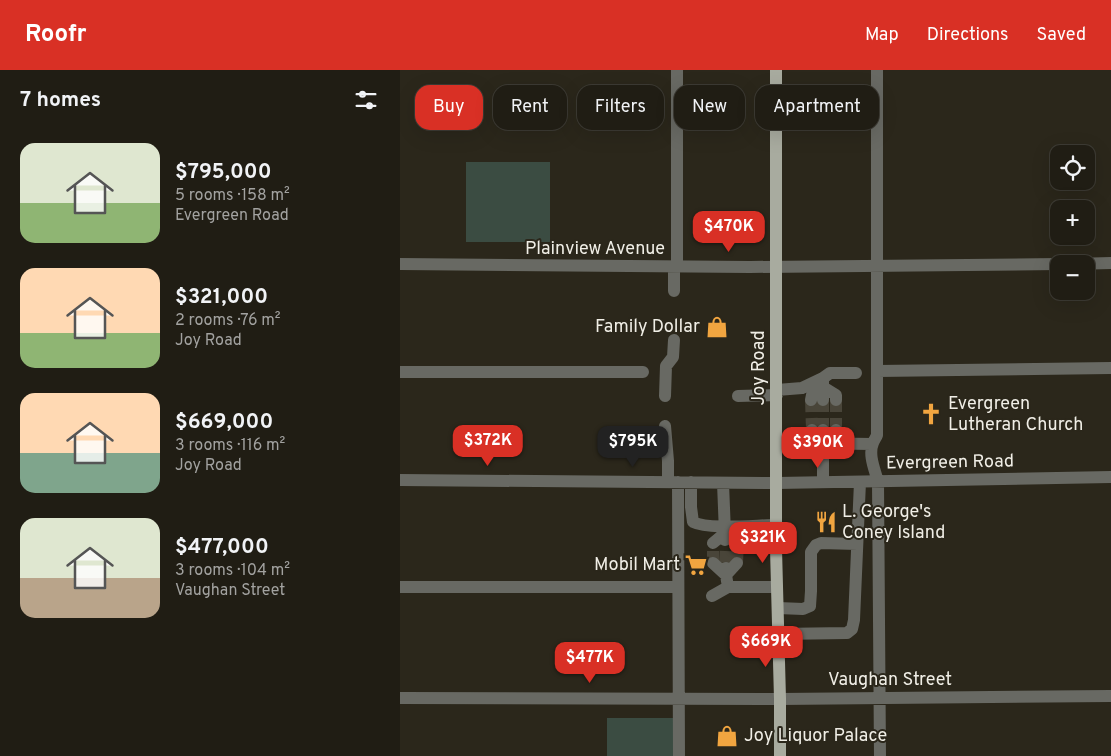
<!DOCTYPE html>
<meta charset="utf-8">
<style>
:root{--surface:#201d14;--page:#2d2a22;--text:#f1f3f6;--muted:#a2a2a0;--line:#3d3b34;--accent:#d93025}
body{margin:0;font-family:Overpass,sans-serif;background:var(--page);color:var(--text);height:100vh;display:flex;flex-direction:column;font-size:19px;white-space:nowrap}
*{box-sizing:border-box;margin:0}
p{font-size:16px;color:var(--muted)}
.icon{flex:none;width:28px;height:28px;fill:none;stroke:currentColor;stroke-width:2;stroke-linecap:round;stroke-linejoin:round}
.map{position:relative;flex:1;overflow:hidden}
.details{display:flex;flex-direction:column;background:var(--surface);width:400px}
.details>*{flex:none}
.guide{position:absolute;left:15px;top:15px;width:475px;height:45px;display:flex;gap:10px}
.buttons{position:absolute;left:650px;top:75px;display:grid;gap:10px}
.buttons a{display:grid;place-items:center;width:45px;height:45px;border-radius:10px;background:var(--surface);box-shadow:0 5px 20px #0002,0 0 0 1px var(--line);font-size:25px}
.price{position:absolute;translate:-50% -42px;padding:0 11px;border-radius:10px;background:var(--accent);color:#fff;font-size:16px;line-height:32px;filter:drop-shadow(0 1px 2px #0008)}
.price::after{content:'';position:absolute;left:50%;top:30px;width:15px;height:11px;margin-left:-8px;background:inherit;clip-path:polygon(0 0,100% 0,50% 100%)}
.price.current{background:#222;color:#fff}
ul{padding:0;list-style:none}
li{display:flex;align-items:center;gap:15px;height:125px;padding:0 20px}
li span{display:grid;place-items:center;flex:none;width:140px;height:100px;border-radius:15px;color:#555}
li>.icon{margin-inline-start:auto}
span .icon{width:60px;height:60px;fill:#fffc;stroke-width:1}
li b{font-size:21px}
h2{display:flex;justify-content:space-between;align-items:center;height:60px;padding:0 20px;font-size:21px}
.tag{padding:0 18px;border-radius:15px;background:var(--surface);box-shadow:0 5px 20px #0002,0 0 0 1px var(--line);font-size:18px;line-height:45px}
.tag.current{background:var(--accent);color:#fff}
header{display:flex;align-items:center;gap:30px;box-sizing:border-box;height:70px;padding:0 25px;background:var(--accent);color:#fff}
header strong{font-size:24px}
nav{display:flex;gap:28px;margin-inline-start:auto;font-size:18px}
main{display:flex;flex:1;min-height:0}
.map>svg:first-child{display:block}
</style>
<header>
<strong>Roofr</strong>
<nav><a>Map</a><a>Directions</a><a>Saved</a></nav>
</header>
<main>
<section class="details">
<h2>7 homes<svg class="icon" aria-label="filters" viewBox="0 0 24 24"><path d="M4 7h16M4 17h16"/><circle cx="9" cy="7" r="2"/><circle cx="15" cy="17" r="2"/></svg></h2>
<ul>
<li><span style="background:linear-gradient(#dfe7d0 60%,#8fb573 0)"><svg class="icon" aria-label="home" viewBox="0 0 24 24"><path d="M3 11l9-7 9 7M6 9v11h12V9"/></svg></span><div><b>$795,000</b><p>5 rooms · 158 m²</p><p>Evergreen Road</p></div></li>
<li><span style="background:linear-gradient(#ffd9b3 65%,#8fb573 0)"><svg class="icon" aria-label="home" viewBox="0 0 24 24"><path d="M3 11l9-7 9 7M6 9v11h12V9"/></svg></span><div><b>$321,000</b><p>2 rooms · 76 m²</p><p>Joy Road</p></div></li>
<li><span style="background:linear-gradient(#ffd9b3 60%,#7fa58c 0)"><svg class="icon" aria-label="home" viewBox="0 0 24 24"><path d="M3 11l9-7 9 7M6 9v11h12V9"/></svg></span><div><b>$669,000</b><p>3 rooms · 116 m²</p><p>Joy Road</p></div></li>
<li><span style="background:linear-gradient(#dfe7d0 60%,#b9a48a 0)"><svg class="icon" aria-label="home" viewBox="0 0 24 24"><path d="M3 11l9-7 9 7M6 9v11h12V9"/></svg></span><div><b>$477,000</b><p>3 rooms · 104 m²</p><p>Vaughan Street</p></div></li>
</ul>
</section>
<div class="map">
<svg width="711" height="686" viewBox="0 0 711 686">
<rect width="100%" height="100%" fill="#2b271b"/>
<path fill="#3b4c42" d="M66,92H150V172H66Z
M207,648H274V686H207Z"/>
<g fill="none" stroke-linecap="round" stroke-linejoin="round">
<path stroke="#494539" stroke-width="12" stroke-dasharray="12 6" stroke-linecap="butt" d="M411,330L412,360
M423,360V330
M436,360V330
M313,493V473
M325,493L326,473
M337,493L338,473"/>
<path stroke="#686963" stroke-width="12" d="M477,0V365C476,368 474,370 473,373C468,385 475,400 478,412L480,686
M0,194L350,197L659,194
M673,194L711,193
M277,197V0
M274,221V197
M477,301L711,298
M0,302H243
M423,308L430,303H456
M377,320L402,318L423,308V330
M265,326L266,296L273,287L274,270
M338,326L377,325
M411,330L412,325L423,317L436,325V330
M265,356L268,391V412
M412,360V366L423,373L436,363V360
M423,360V412
M377,374L402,373L472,374
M0,410L377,413L711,407
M278,412L279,686
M291,412V437L293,452C309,460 356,455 377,455
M323,413L325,463L338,473
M313,473L325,463V470
M313,493L326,505L328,517H377
M326,498V505L337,493
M0,517H278
M312,526L328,517
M378,538L403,539L410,536L411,521V482L416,475L421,473L457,474
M378,564L447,563L452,559L454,550L460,412
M0,628L380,629L711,626"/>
<path stroke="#a8ab9f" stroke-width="12" d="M376,0V479L380,629V686"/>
</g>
<defs>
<g id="shop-bare" transform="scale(1.725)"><path d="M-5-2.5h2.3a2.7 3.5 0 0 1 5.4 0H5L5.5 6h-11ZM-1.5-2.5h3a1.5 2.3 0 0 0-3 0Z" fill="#f1a540" stroke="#2b271b" stroke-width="2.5" paint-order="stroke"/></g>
<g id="church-bare" transform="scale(1.725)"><path d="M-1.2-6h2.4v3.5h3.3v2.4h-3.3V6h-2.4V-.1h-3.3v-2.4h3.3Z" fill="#f1a540" stroke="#2b271b" stroke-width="2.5" paint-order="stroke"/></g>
<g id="restaurant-bare" transform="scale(1.725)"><path d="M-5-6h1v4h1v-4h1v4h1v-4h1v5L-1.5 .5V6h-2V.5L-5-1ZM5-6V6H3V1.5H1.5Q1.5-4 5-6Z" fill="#f1a540" stroke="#2b271b" stroke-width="2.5" paint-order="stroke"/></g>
<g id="supermarket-bare" transform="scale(1.725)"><path d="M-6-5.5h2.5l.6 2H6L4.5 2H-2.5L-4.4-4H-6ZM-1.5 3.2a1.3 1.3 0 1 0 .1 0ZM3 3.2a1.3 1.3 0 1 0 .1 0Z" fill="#f1a540" stroke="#2b271b" stroke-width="2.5" paint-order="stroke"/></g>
</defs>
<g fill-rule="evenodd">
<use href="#shop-bare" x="317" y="257"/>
<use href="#church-bare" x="531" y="344"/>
<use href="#restaurant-bare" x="426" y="452"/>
<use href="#supermarket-bare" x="296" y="495"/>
<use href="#shop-bare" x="327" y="666"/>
</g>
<g text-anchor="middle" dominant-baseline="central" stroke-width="4" stroke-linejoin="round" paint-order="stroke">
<g font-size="18" fill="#f0eee6" stroke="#2b271b">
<text x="195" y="179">Plainview Avenue</text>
<text transform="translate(359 298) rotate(-90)">Joy Road</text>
<text transform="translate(550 393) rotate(-1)">Evergreen Road</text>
<text x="490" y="610">Vaughan Street</text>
</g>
<g font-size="18" fill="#f0eee6" stroke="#2b271b" text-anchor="start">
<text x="300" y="257" text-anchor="end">Family Dollar</text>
<text x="548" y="334">Evergreen<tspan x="548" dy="21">Lutheran Church</tspan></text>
<text x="442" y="442">L. George's<tspan x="442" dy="21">Coney Island</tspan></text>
<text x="280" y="495" text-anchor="end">Mobil Mart</text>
<text x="344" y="666">Joy Liquor Palace</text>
</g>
</g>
</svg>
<div class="buttons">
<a><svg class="icon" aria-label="locate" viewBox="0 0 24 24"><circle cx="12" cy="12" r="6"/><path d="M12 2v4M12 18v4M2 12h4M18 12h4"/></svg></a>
<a>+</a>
<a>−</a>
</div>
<b class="price" style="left:329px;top:183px">$470K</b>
<b class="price" style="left:88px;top:397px">$372K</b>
<b class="price current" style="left:233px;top:398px">$795K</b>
<b class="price" style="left:418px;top:399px">$390K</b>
<b class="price" style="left:363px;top:494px">$321K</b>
<b class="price" style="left:366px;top:598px">$669K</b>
<b class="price" style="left:190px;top:614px">$477K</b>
<div class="guide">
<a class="tag current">Buy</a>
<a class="tag">Rent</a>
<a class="tag">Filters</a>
<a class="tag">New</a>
<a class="tag">Apartment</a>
</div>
</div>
</main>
